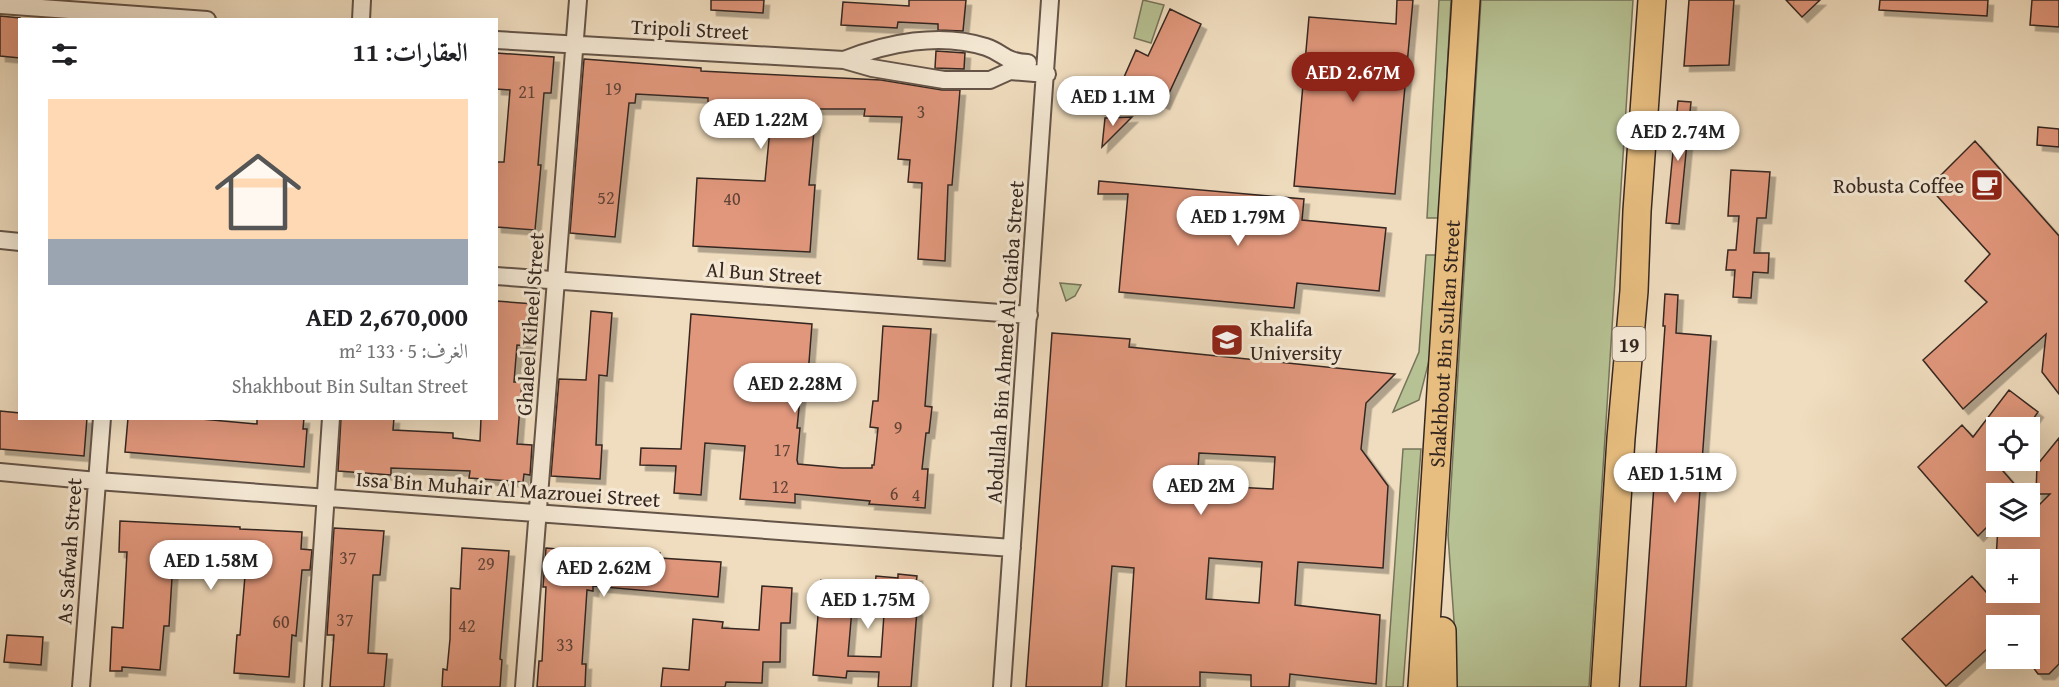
<!DOCTYPE html>
<html lang="ar">
<meta charset="utf-8">
<style>
:root{--surface:#fff;--page:#f6f6f6;--text:#202124;--muted:#757577;--line:#e0e0e0;--accent:#8f2418}
body{margin:0;font-family:"Gentium Book Plus",Amiri,serif;background:var(--page);color:var(--text);direction:rtl;height:100vh;display:flex;flex-direction:column;font-size:22px;white-space:nowrap}
*{box-sizing:border-box;margin:0}
p{font-size:20px;color:var(--muted)}
.icon{flex:none;width:33px;height:33px;fill:none;stroke:currentColor;stroke-width:2;stroke-linecap:round;stroke-linejoin:round}
.map{position:relative;flex:1;overflow:hidden;direction:ltr}
.side{position:absolute;left:18px;top:18px;width:480px;height:402px;display:flex;flex-direction:column;background:var(--surface);border-radius:0px;box-shadow:0 6px 24px #0002;direction:rtl}
.side>*{flex:none}
.tools{position:absolute;left:1986px;top:417px;display:grid;gap:12px}
.tools a{display:grid;place-items:center;width:54px;height:54px;border-radius:0px;background:var(--surface);box-shadow:0 6px 24px #0002;font-size:30px}
.price{position:absolute;translate:-50% -51px;padding:0 14px;border-radius:21px;background:#fff;color:#222;font-size:20px;line-height:39px;filter:drop-shadow(0 2px 3px #0008)}
.price::after{content:'';position:absolute;left:50%;top:36px;width:18px;height:14px;margin-left:-9px;background:inherit;clip-path:polygon(0 0,100% 0,50% 100%)}
.price.on{background:var(--accent);color:#fff}
ul{padding:0;list-style:none}
li{display:grid;align-content:center;gap:12px;height:318px;padding:0 30px}
li+li{border-top:2px solid var(--line)}
li span{display:grid;place-items:center;height:186px;border-radius:0px;color:#555}
li>.icon{margin-inline-start:auto}
span .icon{width:108px;height:108px;fill:#fffc;stroke-width:1}
li b{font-size:26px}
h2{display:flex;justify-content:space-between;align-items:center;height:72px;padding:0 30px;font-size:26px}
.map>svg:first-child{display:block}
</style>
<div class="map">
<svg width="2059" height="687" viewBox="0 0 2059 687">
<defs>
<filter id="shadow"><feDropShadow dx="5.5" dy="5.5" stdDeviation="0" flood-color="#0004"/></filter>
</defs>
<rect width="100%" height="100%" fill="#f0ddbf"/>
<filter id="stains"><feTurbulence type="fractalNoise" baseFrequency=".00333" numOctaves="4"/><feColorMatrix values="0 0 0 0 .2 0 0 0 0 .09 0 0 0 0 .02 0 0 0 .5 -.17"/></filter>
<radialGradient id="worn" r=".72"><stop offset=".6" stop-color="#630" stop-opacity="0"/><stop offset="1" stop-color="#630" stop-opacity=".3"/></radialGradient>
<path fill="#b7c294" stroke="#76745a" stroke-width="1.5" d="M1143,0L1164,5L1151,43L1134,38Z
M1439,0H1451L1439,218H1427Z
M1481,0H1633L1589,687H1452L1456,650L1448,535Z
M1426,255H1438L1431,353L1419,400L1393,412L1419,352Z
M1060,283L1081,285L1075,296L1066,301Z
M1403,449H1421L1403,687H1386Z"/>
<path fill="#e1977c" stroke="#352720" stroke-width="1.5" fill-rule="evenodd" filter="url(#shadow)" d="M711,0H764L763,13L711,10Z
M909,0H966L963,31L938,30V24L898,22L897,28L841,25L843,2L909,6Z
M1397,0H1413L1395,194L1294,186L1309,17L1396,24Z
M1689,0H1734L1729,65L1684,66Z
M1786,0H1820L1802,17Z
M1880,0H1988L1987,16L1879,10Z
M2032,0H2059V27L2030,25Z
M1170,9L1201,24L1164,104L1121,84L1136,50L1148,56Z
M0,16L20,18V58L0,56Z
M936,51L965,53L964,69L935,68Z
M496,53L554,57L551,93H544L538,165H541L535,230L496,227V162H504L510,90L496,89Z
M584,59L701,68V71L881,80L942,90H960L952,185H948L945,261L918,259L922,183L908,182L910,160L898,159L902,117L864,116L865,109H816L809,185H815L810,252L693,246L697,178L765,181L772,108L708,104V98L636,94L635,103H629L615,237L570,233Z
M1678,101L1691,102L1679,224L1666,223Z
M1132,117L1102,147L1105,118Z
M2038,127L2059,129V147L2037,145Z
M1975,141L2059,236V394L2042,372L2046,334L1963,409L1923,360L1987,302L1965,281L1990,254L1929,187Z
M1731,170L1770,172L1766,218H1757L1754,253H1769L1768,273L1753,272L1751,298L1733,297L1735,270H1726L1728,250H1736L1739,216H1728Z
M1099,181L1304,199L1302,220L1386,228L1379,291L1297,283L1294,308L1119,292L1128,194H1098Z
M1665,294L1678,295L1676,333L1711,336L1686,687H1640L1665,326H1663Z
M496,301L534,304L530,346L517,345L514,382H522L517,444L532,445L530,475L524,474L523,482L469,478L470,471L391,468V475L338,471L341,418H394L393,430L453,433V438L480,441L481,418H496Z
M591,311L612,313L607,376L599,375L596,445H602L600,479L551,476L559,379L586,380Z
M691,314L812,324L807,388H801L797,428H800L797,460L798,464L842,468H872V465H874L878,428L870,427L873,401H878L883,326L931,329L925,406L932,407L929,433H926L922,469H928L925,508L869,504L870,501L795,494V503L740,499L745,446L705,443L701,495L674,493L676,466L640,465L641,448L681,449Z
M1052,333L1130,339L1129,347L1395,374L1366,403L1361,449L1388,486L1383,568L1298,562L1295,605L1380,615L1376,684L1290,674L1289,687H1251V675L1200,672V687H1126L1134,568L1112,566L1102,687H1026ZM1199,453L1275,457L1273,489L1197,485ZM1209,558L1262,562L1259,603L1206,599Z
M2009,390L2038,412L2027,428H1996V450L1990,456L2023,494H1996V518L1978,536L1918,467L1962,425L1973,437Z
M0,411L20,413V418H87L84,456L0,449Z
M128,418H190L257,424V418H304L303,429H307L304,467L125,452Z
M2059,438V664L2049,674H2038L2030,663V626H1996V641L1946,686L1902,639L1972,576L1993,600L1994,592H2030V560H1996L1998,526H2030V514L2050,494H2036L2037,465Z
M120,521L240,527V529L302,532L301,549L312,550L310,570H302L296,636L292,635L289,677L234,673L237,635H240L246,564L173,562L169,626H164L160,670L122,667V671H110L112,627L123,628L127,552H119Z
M334,528L384,531L380,575H373L368,653L387,654L384,687H330L334,635H327Z
M462,548L509,551L500,659L502,660L500,687H442L443,669L447,670L450,639L451,588L460,589Z
M546,548L604,553L605,549L660,553V558L721,562L718,597L593,586V591L587,590L582,664H586L585,687H537L539,661H542L546,587H543Z
M898,574L917,576L913,609L917,610L911,687H878L879,672L847,671L846,678L813,675L821,580L875,585L876,576L898,578ZM853,597L885,600L881,657L848,656Z
M762,586L792,588L790,623H781L780,662H763L762,683L726,682L725,687H661L663,668L689,670L693,619L723,622L722,628L759,630Z
M7,635L43,637L41,665L4,662Z"/>
<g fill="none" stroke-linecap="round" stroke-linejoin="round">
<g stroke="#645448" stroke-width="20">
<path id="minor" d="M0,5L207,20
M361,20L362,0
M496,40L844,60L872,68L944,80H990L1010,71L1047,74
M844,60C887,43 940,32 986,47C1004,53 1004,62 1028,63
M0,240L20,242
M496,276L1029,315
M0,472L97,481L1012,548
M81,687L102,418
M313,687L331,418
M524,687L578,0
M1002,687L1050,0"/>
</g>
<g stroke="#352720" stroke-width="30">
<g id="primary">
<path d="M1442,631L1443,687"/>
<path id="s1" d="M1422,687L1466,0"/>
<path d="M1605,687L1621,438L1634,291L1637,211L1652,0"/>
</g>
</g>
<use href="#minor" stroke="#f5e9d5" stroke-width="16"/>
<use href="#primary" stroke="#e8be80" stroke-width="27"/>
</g>
<defs>
<g id="cafe-square" transform="scale(1.725)"><rect x="-9" y="-9" width="18" height="18" rx="4" fill="#8f2418" stroke="#f5e9d5"/><path d="M-5.5-4.5H6V0H3Q3 3.5 0 3.5H-2.5Q-5.5 3.5-5.5 0ZM3-3.2v2h1.7v-2ZM-6 4.5H4V6H-6Z" fill="#fff"/></g>
<g id="university-square" transform="scale(1.725)"><rect x="-9" y="-9" width="18" height="18" rx="4" fill="#8f2418" stroke="#f5e9d5"/><path d="M0-5L7-2L0 1L-7-2ZM-4 1L0 2.5L4 1V4Q0 6-4 4Z" fill="#fff"/></g>
</defs>
<g fill-rule="evenodd">
<use href="#cafe-square" x="1987" y="185"/>
<use href="#university-square" x="1227" y="340"/>
</g>
<g text-anchor="middle" dominant-baseline="central" stroke-width="6" stroke-linejoin="round" paint-order="stroke">
<g font-size="18" fill="#604337">
<text x="613" y="88">19</text>
<text x="527" y="91">21</text>
<text x="921" y="111">3</text>
<text x="606" y="197">52</text>
<text x="732" y="198">40</text>
<text x="898" y="427">9</text>
<text x="782" y="449">17</text>
<text x="780" y="486">12</text>
<text x="894" y="493">6</text>
<text x="916" y="494">4</text>
<text x="348" y="557">37</text>
<text x="486" y="563">29</text>
<text x="345" y="619">37</text>
<text x="281" y="621">60</text>
<text x="467" y="625">42</text>
<text x="565" y="644">33</text>
</g>
<rect fill="#f5e9d5" stroke="#6f6156" stroke-width="1.5" x="1612.5" y="327" width="33" height="34" rx="4.5"/>
<g font-size="20" font-weight="bold" fill="#352720">
<text x="1629" y="344">19</text>
</g>
<g font-size="21" fill="#352720" stroke="#f5e9d5">
<text transform="translate(690 29) rotate(3)">Tripoli Street</text>
<text transform="translate(764 273) rotate(4)">Al Bun Street</text>
<text transform="translate(530 324) rotate(-86)">Ghaleel Kiheel Street</text>
<text transform="translate(1005 342) rotate(-86)">Abdullah Bin Ahmed Al Otaiba Street</text>
<text stroke="none"><textPath href="#s1" startOffset="344">Shakhbout Bin Sultan Street</textPath></text>
<text transform="translate(508 489) rotate(4)">Issa Bin Muhair Al Mazrouei Street</text>
<text transform="translate(69 551) rotate(-86)">As Safwah Street</text>
</g>
<g font-size="21" fill="#352720" stroke="#f5e9d5" text-anchor="end">
<text x="1964" y="185">Robusta Coffee</text>
<text x="1250" y="328" text-anchor="start">Khalifa<tspan x="1250" dy="24">University</tspan></text>
</g>
</g>
<rect width="100%" height="100%" filter="url(#stains)"/>
<rect width="100%" height="100%" fill="url(#worn)"/>
</svg>
<div class="tools">
<a><svg class="icon" aria-label="locate" viewBox="0 0 24 24"><circle cx="12" cy="12" r="6"/><path d="M12 2v4M12 18v4M2 12h4M18 12h4"/></svg></a>
<a><svg class="icon" aria-label="layers" viewBox="0 0 24 24"><path d="M12 4l9 5-9 5-9-5zM3 14l9 5 9-5"/></svg></a>
<a>+</a>
<a>−</a>
</div>
<b class="price on" style="left:1353px;top:103px">AED 2.67M</b>
<b class="price" style="left:1113px;top:127px">AED 1.1M</b>
<b class="price" style="left:761px;top:150px">AED 1.22M</b>
<b class="price" style="left:1678px;top:162px">AED 2.74M</b>
<b class="price" style="left:1238px;top:247px">AED 1.79M</b>
<b class="price" style="left:795px;top:414px">AED 2.28M</b>
<b class="price" style="left:1675px;top:504px">AED 1.51M</b>
<b class="price" style="left:1201px;top:516px">AED 2M</b>
<b class="price" style="left:211px;top:591px">AED 1.58M</b>
<b class="price" style="left:604px;top:598px">AED 2.62M</b>
<b class="price" style="left:868px;top:630px">AED 1.75M</b>
<section class="side">
<h2>العقارات: 11<svg class="icon" aria-label="filters" viewBox="0 0 24 24"><path d="M4 7h16M4 17h16"/><circle cx="9" cy="7" r="2"/><circle cx="15" cy="17" r="2"/></svg></h2>
<ul>
<li><span style="background:linear-gradient(#ffd9b3 75%,#9aa5b1 0)"><svg class="icon" aria-label="home" viewBox="0 0 24 24"><path d="M3 11l9-7 9 7M6 9v11h12V9"/></svg></span><div><b>AED 2,670,000</b><p>الغرف: 5 · 133 m²</p><p>Shakhbout Bin Sultan Street</p></div></li>
</ul>
</section>
</div>
